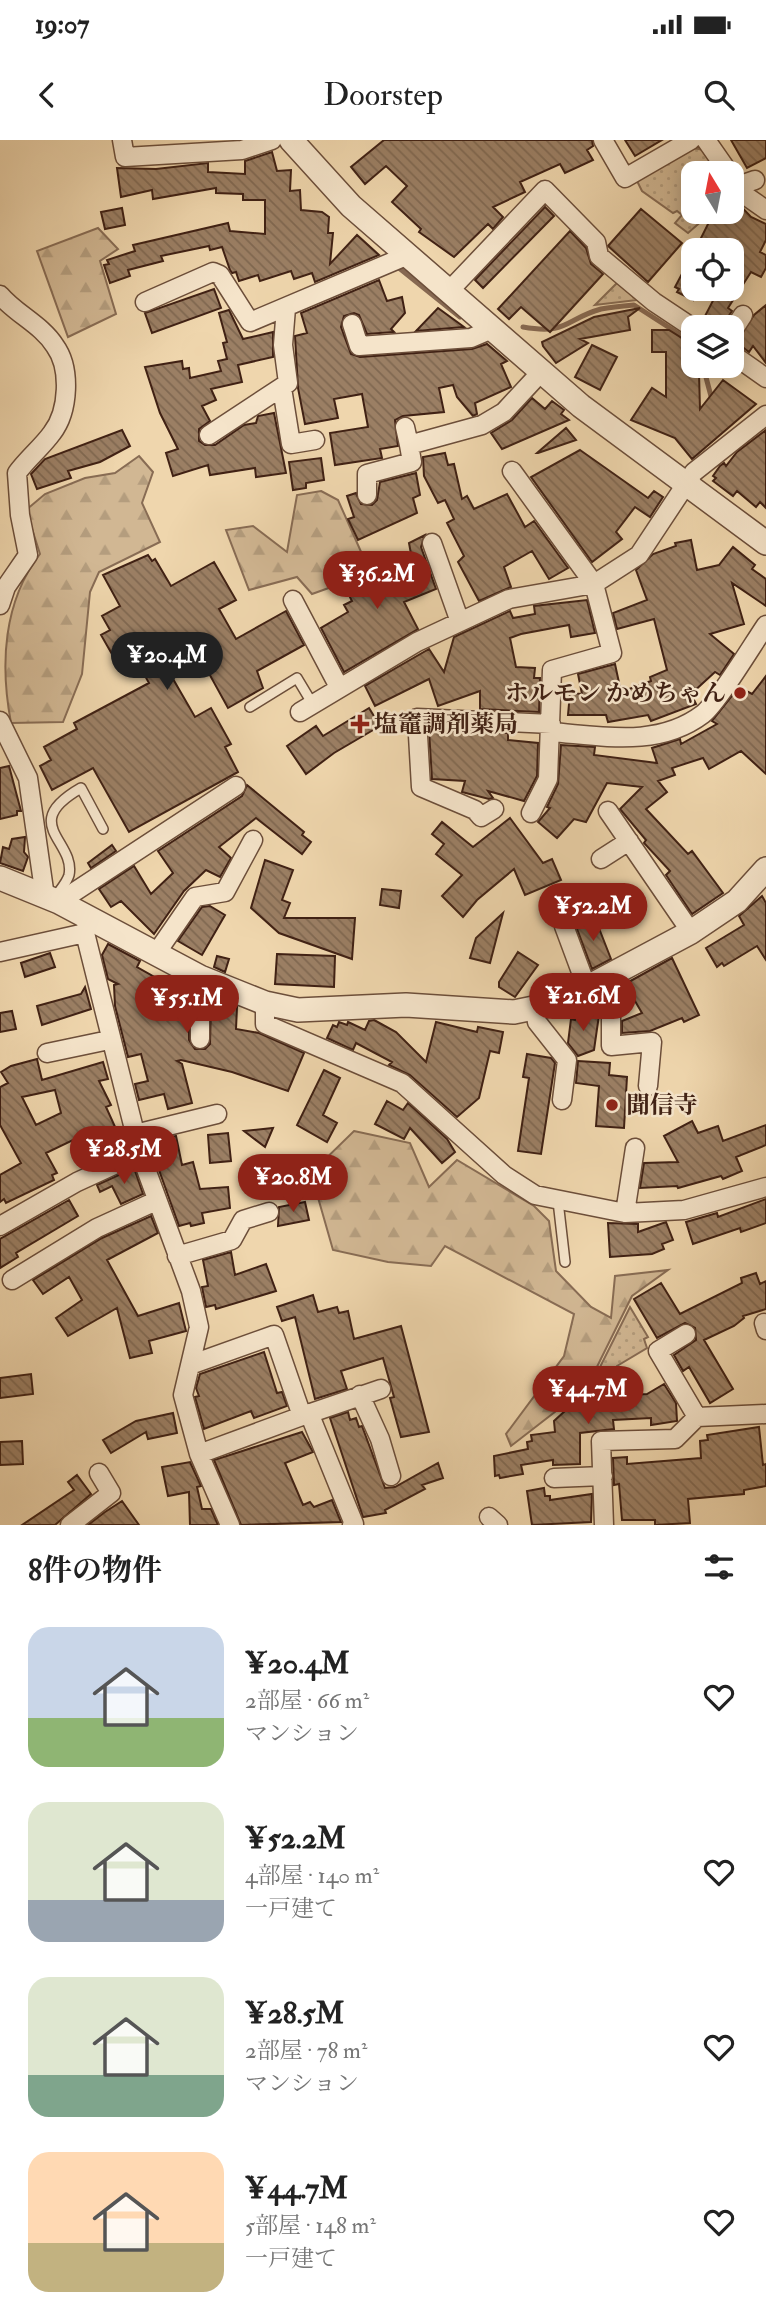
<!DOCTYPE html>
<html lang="ja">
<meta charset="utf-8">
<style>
:root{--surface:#fff;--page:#f6f6f6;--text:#222;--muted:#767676;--accent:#8f2418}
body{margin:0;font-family:"IM FELL Double Pica","Noto Serif JP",serif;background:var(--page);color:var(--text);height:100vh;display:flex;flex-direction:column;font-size:26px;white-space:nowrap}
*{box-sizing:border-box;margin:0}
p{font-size:23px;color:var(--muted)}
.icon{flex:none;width:38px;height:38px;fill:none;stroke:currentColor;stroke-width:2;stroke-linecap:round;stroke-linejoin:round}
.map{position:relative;height:1385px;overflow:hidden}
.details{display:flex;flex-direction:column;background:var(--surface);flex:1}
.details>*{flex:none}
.needle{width:46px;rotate:350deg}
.fabs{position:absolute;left:681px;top:21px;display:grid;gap:14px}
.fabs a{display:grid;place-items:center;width:63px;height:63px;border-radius:14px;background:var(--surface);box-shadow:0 4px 18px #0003;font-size:35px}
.price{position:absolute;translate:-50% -60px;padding:0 16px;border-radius:24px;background:var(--accent);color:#fff;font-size:23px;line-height:46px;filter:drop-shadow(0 2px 4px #0008)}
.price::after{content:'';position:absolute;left:50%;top:42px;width:21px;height:16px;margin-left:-10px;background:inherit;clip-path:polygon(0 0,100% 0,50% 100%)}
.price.active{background:#222;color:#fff}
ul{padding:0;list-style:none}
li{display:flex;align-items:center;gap:21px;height:175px;padding:0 28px}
li span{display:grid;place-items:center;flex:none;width:196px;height:140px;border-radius:21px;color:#555}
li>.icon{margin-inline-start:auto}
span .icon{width:84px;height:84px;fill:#fffc;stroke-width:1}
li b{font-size:30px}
h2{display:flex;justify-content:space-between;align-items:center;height:84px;padding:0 28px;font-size:30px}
.status{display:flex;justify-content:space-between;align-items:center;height:49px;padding:0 35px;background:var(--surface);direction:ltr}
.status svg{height:19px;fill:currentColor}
header{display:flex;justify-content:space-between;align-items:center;height:91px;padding:0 28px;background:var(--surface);font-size:32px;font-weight:600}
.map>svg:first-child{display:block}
</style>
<div class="status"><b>19:07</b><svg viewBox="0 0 49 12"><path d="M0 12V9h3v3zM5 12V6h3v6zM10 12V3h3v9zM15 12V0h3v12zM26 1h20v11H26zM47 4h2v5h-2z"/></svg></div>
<header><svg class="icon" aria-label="back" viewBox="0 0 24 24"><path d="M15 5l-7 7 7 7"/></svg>Doorstep<svg class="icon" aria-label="search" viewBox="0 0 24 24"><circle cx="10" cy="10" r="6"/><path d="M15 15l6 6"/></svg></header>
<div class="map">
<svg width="766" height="1385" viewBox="0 0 766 1385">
<defs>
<pattern id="forest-firs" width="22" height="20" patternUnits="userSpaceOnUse" patternTransform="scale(1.75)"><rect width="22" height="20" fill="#d1b793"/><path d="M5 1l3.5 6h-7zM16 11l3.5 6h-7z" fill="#b49d7e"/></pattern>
<pattern id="park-dots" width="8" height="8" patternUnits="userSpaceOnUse" patternTransform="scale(1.75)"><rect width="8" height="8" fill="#d1b793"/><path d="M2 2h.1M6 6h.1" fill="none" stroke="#b49d7e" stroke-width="1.8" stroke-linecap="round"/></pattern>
<pattern id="building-back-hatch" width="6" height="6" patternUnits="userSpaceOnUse" patternTransform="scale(1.75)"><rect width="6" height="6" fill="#9b7f64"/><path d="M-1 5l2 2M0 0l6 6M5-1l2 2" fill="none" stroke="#806851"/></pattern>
</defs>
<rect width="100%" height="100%" fill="#efd6ad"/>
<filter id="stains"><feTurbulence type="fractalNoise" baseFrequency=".00286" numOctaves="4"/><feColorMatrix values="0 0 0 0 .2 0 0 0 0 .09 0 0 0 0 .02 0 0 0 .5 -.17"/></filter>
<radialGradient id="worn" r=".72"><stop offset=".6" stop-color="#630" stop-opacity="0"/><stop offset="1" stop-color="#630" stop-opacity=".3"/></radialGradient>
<path fill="url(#forest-firs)" stroke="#886c54" stroke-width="2" d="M98,88L118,109L100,121L116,174L68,197L37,111Z
M139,316L153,332L142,363L160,402L99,432L90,452L82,534L63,582L11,583C0,525 3,462 40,414L26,370L45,354L85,338L115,333Z
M321,351L338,360L362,414L335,433L337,445L312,454L297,437L249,450L226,390L253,386L287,412L297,355Z
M354,991L410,1003L429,1047L457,1020L534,1066L549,1081L556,1131L591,1167L611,1178L615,1136L668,1130L632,1156L587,1247L511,1306L506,1294L564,1216L574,1174L445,1106L431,1126L388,1122L333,1110L311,1033Z"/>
<path fill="url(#park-dots)" stroke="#886c54" stroke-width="2" d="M693,8L704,10L718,33H693V72H712L688,93L675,83L682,75L677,71L673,73L642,51L637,41Z
M618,142L637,160L595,165Z
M630,1167L648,1197L644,1199L647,1208L617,1226V1239H594Z"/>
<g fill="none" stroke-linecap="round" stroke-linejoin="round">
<path stroke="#866851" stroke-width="5" d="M399,128L460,177
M523,187C568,195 565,179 601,169C612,167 623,166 634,165L693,203
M703,226L712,260"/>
</g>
<path fill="url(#building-back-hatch)" stroke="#402114" stroke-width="2" fill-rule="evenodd" d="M384,0H592L593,6L587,10L593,20L565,33L560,24L520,42L525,52L493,67L503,77L493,89L488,84L454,117L419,92L421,89L392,62L407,46L386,26L365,44L351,27Z
M625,0H662L635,16Z
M731,0H766V18L747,28Z
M272,12L277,31L291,30L290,51L300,50L301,70L322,72L329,77L328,93H333L330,124L357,95L379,115L315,142L312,133L294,139L291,131L260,141L258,135L239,141L236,132L232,133L230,130L222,107L210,110L209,106L161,116L163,121L128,130L130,136L110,143L104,125L109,124L107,120L135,111L133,105L228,83L230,91L265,94V60H243V54L216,53V48L153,59L152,50L121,57L117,28L156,29L208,23V32L245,34V21Z
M732,57L751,77L766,84V100L760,112L766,115V128L761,137L751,132L728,168L732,171L722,186L705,176L719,149H732V110H695L710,80L719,72H732Z
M545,67L554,76L483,148L475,140Z
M122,68L125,85L105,89L101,72Z
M641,69L682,103L648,142L608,106Z
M570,91L586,108L591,124L603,134L550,192L521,167L509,179L498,169Z
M693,113V160L677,152L679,149L675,147Z
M379,140L387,161L402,157L405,173L391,189L394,192L367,194L359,175L354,173L344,176L341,187L351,214L360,217L472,209L487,204L507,221L501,224L511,247L475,263L477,274L473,276L457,257L453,245L439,248L444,272L403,276L395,280L398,306L380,309L382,318L335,325L330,293L368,287L362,254L334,259L338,278L305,284L298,248L295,196L307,193L301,173Z
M214,149L221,168L152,193L145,173Z
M766,165V223L753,206L749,212L736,202L754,175Z
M438,168L464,187L416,191Z
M640,168L628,177L630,190L580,199L588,203L556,223L543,206L542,202L594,177Z
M229,170L243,199L273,192V217L238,225L242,242L211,249L216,260L202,266L210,281L199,289V301L205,305H215L244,285L256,283L258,276L274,273L286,333L256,337L255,328L210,335L208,325L173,336L166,313L178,309L160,273L145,227L182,221L183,229L189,228L190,238L221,231L218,221L227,219L223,203L227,202L219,173Z
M652,190H669L688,202L687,210H692L691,233H699L700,269L723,240L756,264L692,319L675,298L631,280L652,248L666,257V212H652Z
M592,205L617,217L600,250L575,237Z
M532,258L545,269L552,261L564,270L561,274L569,280L502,309L491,293L512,280Z
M566,288L576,300L538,313H537Z
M122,290L130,306L100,322L68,331L71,338L37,349L31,334L45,319Z
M766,290V368L760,362L756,367L737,351L733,356L713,341L716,338L713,336L720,326L724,323L726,326L737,312Z
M580,310L648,358L654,351L663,357L650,377L635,367L616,392L622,399L592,422L531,337Z
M445,313L448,325L454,324L462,359L467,356L474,369L507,354L525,387L534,381L568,428L549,439L532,411L504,427L511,447L479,461L458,422L464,416L447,383L454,379L445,360L438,363L424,336L423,317Z
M321,318L324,340L306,343V348L293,350L289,322Z
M416,333L420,355L413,358L417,373L358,400L348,379L354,377L347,356L356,353L361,364L372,365L377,360L380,342Z
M425,395L421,407L436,449L404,462L418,489L344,532L321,488L348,472L344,465L352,461L340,438L366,425L368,430L372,427L382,446L410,431L408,426L413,425L409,403Z
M691,400L697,430L719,425L733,407L755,425L752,429L766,439V466L732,443L744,484L710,494L734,514L720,535L715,532L691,554L696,564L651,581L648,575L608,582L606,575H568L570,553L582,554L578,534L615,524L621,552L651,541L650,537L667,530L654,479L617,489L613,473L647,460L636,430L653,414L676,406L675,403Z
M148,415L152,421L155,419L171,446L214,422L236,460L219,469L236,499L286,471L304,505L257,531L263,548L228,568L195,508L165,525L195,577L211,568L231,604L225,607L238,632L129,692L93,628L52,650L40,626L51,620L44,607L77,589L74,583L149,543L129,507L113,516L101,495L110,490L102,476L120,466L103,435Z
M587,460L595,493L571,497L569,485L521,494L510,498L516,527L535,528L534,538H540L539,572L480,569V551L438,566L429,539L375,566L365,546L429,509L444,532L454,497L510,471L513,478L535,474L534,466Z
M766,536V634L741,611L709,629L703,618L672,628L675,635L658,641L667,652L646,669L688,714L692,711L723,753L692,774L666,735L670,731L644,703L646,700L620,669L642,647L607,643L586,682L574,679L557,698L538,682L550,668L547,667L558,644L561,605L595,607L594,615L657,623L652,608L680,599L681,604L717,584L712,581L739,547L752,554Z
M369,568L380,586L334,613L306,634L287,606L316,586L323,596Z
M429,590L508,593V600L538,603L537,636L524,661L488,651L493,658L489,659L462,652L465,641L432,639Z
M9,626L21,671H17V675L0,679V628Z
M247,645L304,692L302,695L311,702L302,714L256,678L219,707L231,718L220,737L206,730L184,751L154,794L121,761L111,767L99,749L134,726L151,754L173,733L158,711L242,656Z
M510,678L543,723L552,719L561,740L525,755L514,729L477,760L463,777L442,756L462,735L436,714L444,704L432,694L442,682L473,707Z
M25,697L24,712L28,717L23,731L0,723L3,707L9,709L12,699Z
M112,705L116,711L91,728L88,723Z
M265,720L293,730L282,760L290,763L284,778H355L352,819L279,793L251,768Z
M382,749L401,751L399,768L380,765Z
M762,756L766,763V820L757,806L724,826L722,823L717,827L706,808L744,785L739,776Z
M210,766L225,775L202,815L178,801L202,767Z
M503,773L490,823L470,818L476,798Z
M595,778L611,819L592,829L576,786Z
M108,804L140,821L137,827L160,840L172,838L181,843L185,861H189V900L195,909H205L210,904L211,861L224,862L237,867L236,889L259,893L304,913L288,951L232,932L181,920L177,921L182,924L192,963L168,969L164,954L139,960L135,944L148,941L141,914L128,917L115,866L114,845L118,844L108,839L102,815Z
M518,812L538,825L515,857L499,847V842Z
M50,813L55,827L25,837L21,823Z
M277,814L335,816L334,847L275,844Z
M217,816L229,819L225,832L214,827Z
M672,818L699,875L684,882L682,878L650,891L622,893V881L642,873L625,844Z
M85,847L91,869L42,885L37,866L81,854Z
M12,871L16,889L0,892V873Z
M577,872L599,875L594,910L578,916L568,903L571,879L575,880Z
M374,880L396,892L426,922L436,882L477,892L478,887L503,892L499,913L490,911L479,958L457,977L410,935L389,925L392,922L356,903L353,910L327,898L333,885L337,887L339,882L347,885L348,882L365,890L369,881Z
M527,914L551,918L555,923L541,1014L518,1011L529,938L523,937Z
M37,919L42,940L103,922L108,939L99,941L111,965L106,967L121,1000L110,1005L113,1013L87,1025L75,999L46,1013L57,1033L52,1035L54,1040L6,1063L4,1059L0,1062V1035L21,1023L0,985V947L8,943L1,932L11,926ZM55,950L61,973L36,985L22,957Z
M578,921L610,923L609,935L627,937L624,988L596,986L599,946L576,943Z
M324,930L340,938L323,975L337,983L327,1002L297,985Z
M387,961L403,970L408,963L447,999L455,1012L442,1023L410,988L404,999L375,984Z
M692,981L698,993L718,986L723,1001L766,985V1005L736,1017L742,1031L723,1039L721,1036L678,1048L677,1046L640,1048L644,1023L678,1022L664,996Z
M273,988L265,1007L244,991Z
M228,993L231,1021L210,1023L208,995Z
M176,996L182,1025L193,1022L200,1049L228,1047L230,1068L202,1073L204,1083L191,1086L190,1083L179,1086L149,1002Z
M134,1028L143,1054L121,1064L112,1046L100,1052L97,1045Z
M766,1059V1083L741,1092L740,1088L693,1104L686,1082L717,1073L718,1077Z
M69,1060L78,1076L16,1113L18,1117L0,1128V1099Z
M305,1062L309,1080L278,1086L279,1067Z
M151,1076L158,1093L107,1120L138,1176L179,1163L186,1191L149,1201L152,1213L130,1218L117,1168L68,1196L56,1178L82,1160L69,1137L43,1154L33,1140L102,1098Z
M666,1082L673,1100L662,1104L664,1109L652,1114L610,1117L608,1083L638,1084V1092Z
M231,1112L235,1135L266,1124L276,1151L216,1169L215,1165L206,1167L202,1147L208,1146L203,1120Z
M756,1133L760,1144L766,1141V1169L743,1176L744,1178L734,1186L704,1200L733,1249L710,1263L689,1227L683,1231L674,1215L696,1200L695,1188L685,1183L657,1198L634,1159L661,1143L680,1174L742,1143L741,1138Z
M313,1155L318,1172L337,1167L339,1173L348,1171L354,1199L401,1186L429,1292L401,1297L390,1258L394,1257L383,1218L341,1231L347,1249L315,1259L295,1177L282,1181L277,1167Z
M264,1212L277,1253L282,1252L287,1266L254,1278L251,1271L204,1289L195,1257L199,1256L196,1248L200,1234Z
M31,1234L33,1254L0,1258V1238Z
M613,1242L614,1256L647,1254L664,1244L676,1263L677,1281L651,1285V1278L613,1280L614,1289L580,1293V1324L553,1325V1320L521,1325L523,1334L500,1338L499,1335L495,1336L494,1316L528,1309L527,1302L532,1301L531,1295L555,1292L554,1281L588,1250H594L593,1244Z
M348,1272L350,1280L356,1278L359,1287L362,1286L385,1348L395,1347L438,1323L443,1338L422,1345L425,1349L385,1370L386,1373L363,1377L330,1278Z
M173,1273L177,1293L148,1299L146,1292L111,1313L103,1300L136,1281Z
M759,1287L763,1325L766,1324V1346L744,1350V1354L688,1359L690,1383L655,1385V1380H622L619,1344L614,1345L613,1318L627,1317V1324L701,1318L700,1301L708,1300L707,1295Z
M302,1292L313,1312L285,1323L303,1365L310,1362L314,1367L332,1360L341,1382L241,1385L214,1320Z
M22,1301L23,1324L0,1325V1302Z
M190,1322L201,1346L197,1347L202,1369H211L218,1385H190L189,1352L168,1356L162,1327Z
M77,1335L91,1354L55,1385H22L74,1350L68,1342Z
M544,1348L545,1356H550V1360L592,1354L591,1382L532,1385L527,1351Z
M122,1361L139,1385H88L105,1372Z"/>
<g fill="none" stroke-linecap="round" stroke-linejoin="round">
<g stroke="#6c4e3a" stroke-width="12">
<path id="service" d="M250,567L297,538L312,563
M54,759C58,752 67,743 69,735C76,701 18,684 81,648L103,689
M558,1061L565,1122"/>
</g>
<g stroke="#6c4e3a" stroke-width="21">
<path id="minor" d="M122,0L125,17L242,10L272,0
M603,0L625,38L691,0
M706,0L729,33
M732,36L746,56L766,70
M738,46L755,40
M449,151L545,50L596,102L599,116L654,162L693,188
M0,155C16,174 42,185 55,206C71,228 69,271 52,293C42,307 27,319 17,333L20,375L28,415L6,447L0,465
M145,162L213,132L220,135L250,182L406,116
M352,184L359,206L471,198L492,189
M732,192L743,175
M732,214L766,238
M282,248L291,304L315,300
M405,287L409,305
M209,295L288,243L283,205L286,168
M512,331L594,444L612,513L552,530L548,639L531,673
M367,355V334L412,322L409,305L482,285L504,272L542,231
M432,403L460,482
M293,460L339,547
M300,572L417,502L509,459L594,444L639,415L694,332L766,275
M0,581L28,638L45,757
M551,592C603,596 658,608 703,574C718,562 753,504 766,485
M494,669L481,677L475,670L421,647L417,578L551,584
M608,671L691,792
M601,719L629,701
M59,762L236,646
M564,786L587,848
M85,793L140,1013L191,1151L199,1187L183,1255L199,1314L230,1385
M0,812L85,793L87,783
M155,815L195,757L225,752L253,700
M611,836V906L652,902L648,946
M265,863V884L402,943L504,1035L535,1055L625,1073L684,1070L766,1047
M535,870L537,882L567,920L562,960
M200,899V837
M47,913L109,900
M135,994L217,974
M625,1073L635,1008
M0,1086L77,1042L140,1013
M177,1116L232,1100L243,1080L269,1072
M12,1140L97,1088L156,1061
M764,1183L766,1190
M190,1225L274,1195L302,1276L199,1314
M360,1255L380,1299L391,1336
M309,1273L354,1384L352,1385
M302,1276L381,1249
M697,1277L766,1274
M554,1338L603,1336
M489,1377L498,1385
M70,1385L111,1353L99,1333
M604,1385L601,1301L675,1299L697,1277L658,1211L686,1194"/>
</g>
<g stroke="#6c4e3a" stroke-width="26">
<path id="tertiary" d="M291,0L351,66L581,266L766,403
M0,738L59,762L200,837L265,863L298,870L406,865L514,872L558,863L691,792L737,761L766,729"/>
</g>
<use href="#service" stroke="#f5e4ca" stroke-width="9"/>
<use href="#minor" stroke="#f5e4ca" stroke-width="18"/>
<use href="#tertiary" stroke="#f5e4ca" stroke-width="23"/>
</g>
<g fill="#8f2418" stroke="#f5e4ca" stroke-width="2.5">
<circle cx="740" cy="553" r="7"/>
<path d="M356.5 573.5h7v7h7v7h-7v7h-7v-7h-7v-7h7z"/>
<circle cx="612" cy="965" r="7"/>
</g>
<g text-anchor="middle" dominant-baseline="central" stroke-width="5" stroke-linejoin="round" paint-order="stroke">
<g font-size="24" font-weight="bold" fill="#402114" stroke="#f5e4ca" text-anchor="start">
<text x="726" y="553" text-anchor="end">ホルモン かめちゃん</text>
<text x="374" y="584">塩竈調剤薬局</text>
<text x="626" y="965">聞信寺</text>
</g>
</g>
<rect width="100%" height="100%" filter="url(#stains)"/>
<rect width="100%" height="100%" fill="url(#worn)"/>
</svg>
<div class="fabs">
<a><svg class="needle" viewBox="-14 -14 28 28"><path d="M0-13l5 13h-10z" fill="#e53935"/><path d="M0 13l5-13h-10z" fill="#767676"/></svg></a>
<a><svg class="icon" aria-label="locate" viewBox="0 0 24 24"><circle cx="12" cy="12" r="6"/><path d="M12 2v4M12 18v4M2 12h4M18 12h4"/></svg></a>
<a><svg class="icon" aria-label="layers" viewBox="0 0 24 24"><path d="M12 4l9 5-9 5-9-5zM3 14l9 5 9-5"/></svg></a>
</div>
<b class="price" style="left:377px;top:471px">¥36.2M</b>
<b class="price active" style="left:167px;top:552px">¥20.4M</b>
<b class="price" style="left:593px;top:803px">¥52.2M</b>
<b class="price" style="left:583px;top:893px">¥21.6M</b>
<b class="price" style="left:187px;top:895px">¥55.1M</b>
<b class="price" style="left:124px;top:1046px">¥28.5M</b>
<b class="price" style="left:293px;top:1074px">¥20.8M</b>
<b class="price" style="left:588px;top:1286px">¥44.7M</b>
</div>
<section class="details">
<h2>8件の物件<svg class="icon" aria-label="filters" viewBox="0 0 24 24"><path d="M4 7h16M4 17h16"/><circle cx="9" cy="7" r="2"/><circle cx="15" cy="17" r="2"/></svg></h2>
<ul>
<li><span style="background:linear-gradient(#c9d6e8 65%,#8fb573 0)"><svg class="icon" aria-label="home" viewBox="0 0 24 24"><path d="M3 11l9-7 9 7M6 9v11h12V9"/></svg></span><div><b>¥20.4M</b><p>2部屋 · 66 m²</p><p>マンション</p></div><svg class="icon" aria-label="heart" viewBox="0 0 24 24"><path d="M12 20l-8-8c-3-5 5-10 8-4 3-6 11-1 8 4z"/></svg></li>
<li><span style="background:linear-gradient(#dfe7d0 70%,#9aa5b1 0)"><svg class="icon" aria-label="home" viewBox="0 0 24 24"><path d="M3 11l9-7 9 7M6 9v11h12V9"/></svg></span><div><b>¥52.2M</b><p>4部屋 · 140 m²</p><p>一戸建て</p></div><svg class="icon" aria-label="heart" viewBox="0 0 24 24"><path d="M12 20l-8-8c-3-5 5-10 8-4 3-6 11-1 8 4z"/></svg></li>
<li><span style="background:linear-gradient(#dfe7d0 70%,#7fa58c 0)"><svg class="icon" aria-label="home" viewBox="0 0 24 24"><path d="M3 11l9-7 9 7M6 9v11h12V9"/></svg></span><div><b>¥28.5M</b><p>2部屋 · 78 m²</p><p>マンション</p></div><svg class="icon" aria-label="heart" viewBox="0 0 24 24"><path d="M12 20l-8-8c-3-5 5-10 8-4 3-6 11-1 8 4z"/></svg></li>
<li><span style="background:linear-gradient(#ffd9b3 65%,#c2b280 0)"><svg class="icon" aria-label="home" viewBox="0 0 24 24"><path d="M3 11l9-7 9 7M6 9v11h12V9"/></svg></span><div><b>¥44.7M</b><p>5部屋 · 148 m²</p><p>一戸建て</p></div><svg class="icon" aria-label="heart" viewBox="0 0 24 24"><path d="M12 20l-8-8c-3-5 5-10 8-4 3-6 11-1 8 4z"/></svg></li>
</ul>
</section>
